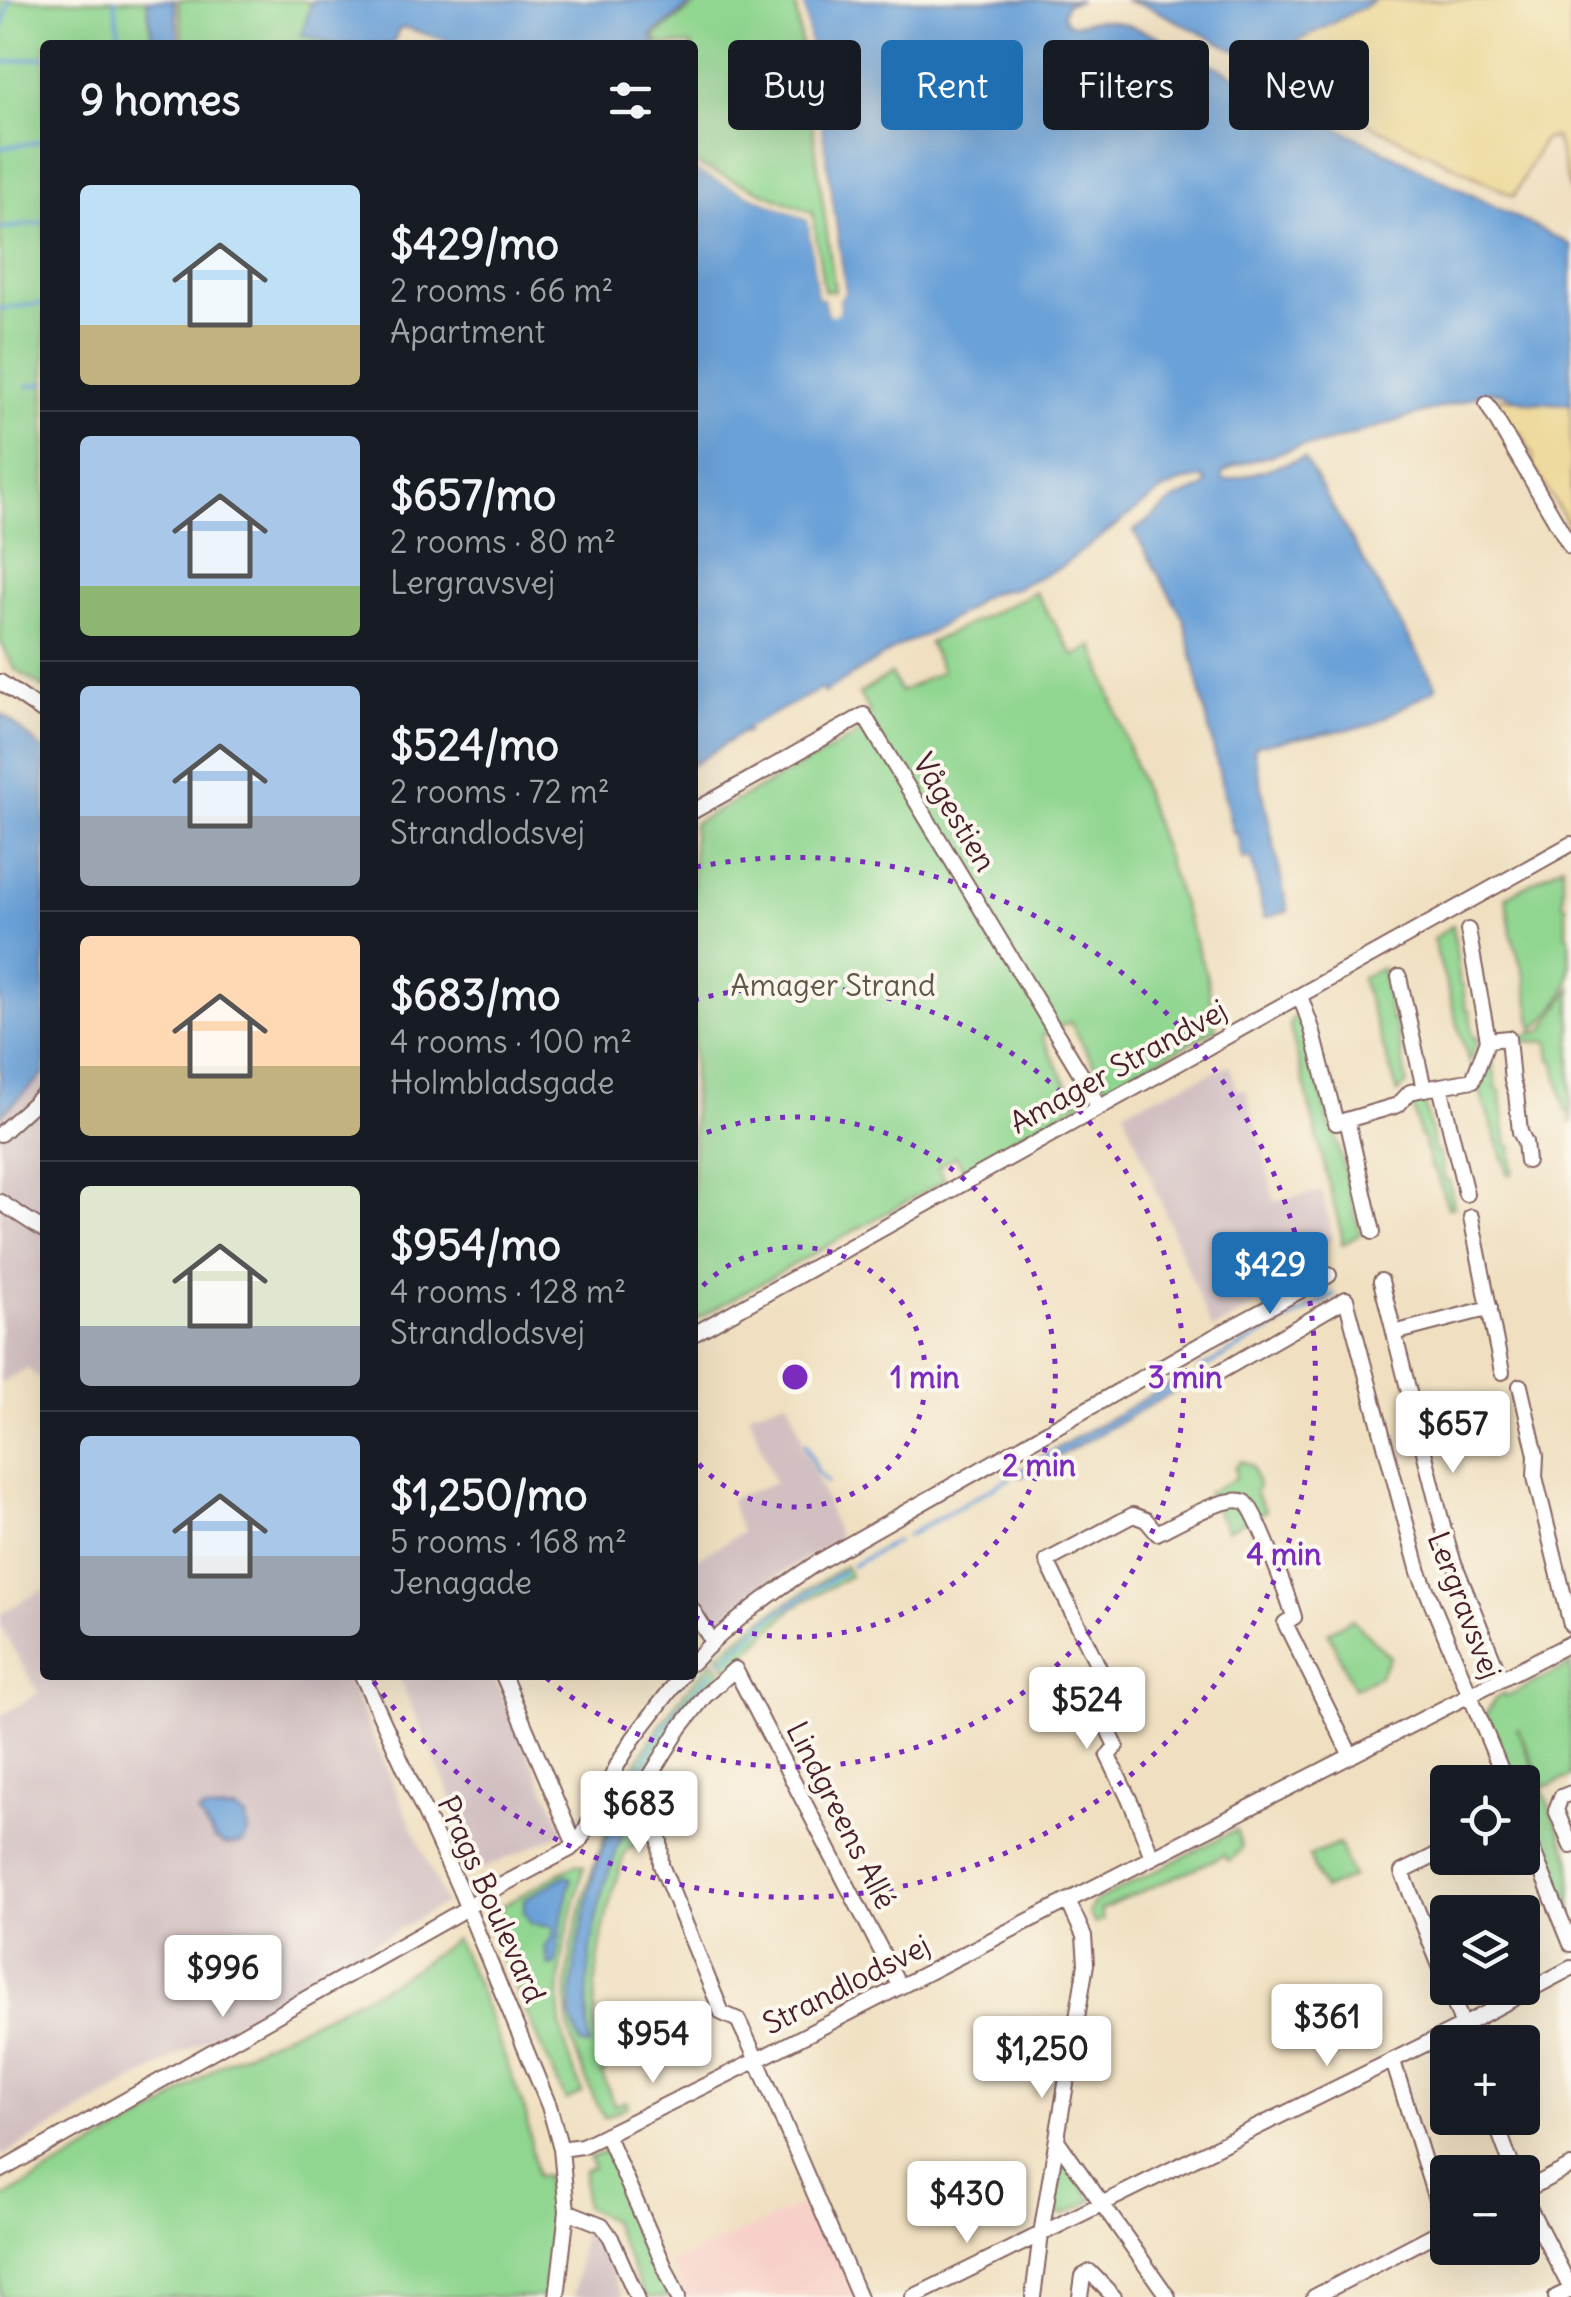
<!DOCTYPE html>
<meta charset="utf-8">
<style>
:root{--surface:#171b24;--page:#20242c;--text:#f1f3f6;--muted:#9ea1a6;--line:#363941;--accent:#1f6fb2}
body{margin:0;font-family:Delius,sans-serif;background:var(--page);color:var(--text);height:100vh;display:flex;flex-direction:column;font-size:38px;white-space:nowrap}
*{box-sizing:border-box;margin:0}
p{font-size:32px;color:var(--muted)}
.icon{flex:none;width:55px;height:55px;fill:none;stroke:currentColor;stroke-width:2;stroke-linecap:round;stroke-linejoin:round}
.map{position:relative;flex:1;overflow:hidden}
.panel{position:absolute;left:40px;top:40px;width:658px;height:1640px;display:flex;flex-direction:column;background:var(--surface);border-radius:10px;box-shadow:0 10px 40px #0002}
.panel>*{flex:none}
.hud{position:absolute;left:728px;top:40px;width:692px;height:90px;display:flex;gap:20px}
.buttons{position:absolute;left:1430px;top:1765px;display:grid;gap:20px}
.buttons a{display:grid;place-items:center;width:110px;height:110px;border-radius:10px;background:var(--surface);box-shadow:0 10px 40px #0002;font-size:50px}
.price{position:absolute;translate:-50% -85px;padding:0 22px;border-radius:10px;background:#fff;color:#222;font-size:32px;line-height:65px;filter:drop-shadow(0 2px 5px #0008)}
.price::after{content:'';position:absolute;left:50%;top:60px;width:30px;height:22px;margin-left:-15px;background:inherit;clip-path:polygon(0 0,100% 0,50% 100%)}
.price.active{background:var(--accent);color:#fff}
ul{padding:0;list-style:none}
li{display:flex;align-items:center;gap:30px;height:250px;padding:0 40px}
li+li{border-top:2px solid var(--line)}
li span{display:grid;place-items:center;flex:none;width:280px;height:200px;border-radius:10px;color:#555}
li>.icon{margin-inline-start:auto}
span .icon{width:120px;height:120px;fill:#fffc;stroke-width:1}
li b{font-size:42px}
h2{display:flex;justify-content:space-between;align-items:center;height:120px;padding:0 40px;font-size:42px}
.tag{padding:0 35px;border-radius:10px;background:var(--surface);box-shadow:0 10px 40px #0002;font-size:35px;line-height:90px}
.tag.active{background:var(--accent);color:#fff}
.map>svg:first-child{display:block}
</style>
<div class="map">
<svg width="1571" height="2297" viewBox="0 0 1571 2297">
<rect width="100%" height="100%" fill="#fbf7ec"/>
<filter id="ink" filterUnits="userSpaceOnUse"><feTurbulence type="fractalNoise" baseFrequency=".01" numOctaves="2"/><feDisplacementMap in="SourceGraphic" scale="20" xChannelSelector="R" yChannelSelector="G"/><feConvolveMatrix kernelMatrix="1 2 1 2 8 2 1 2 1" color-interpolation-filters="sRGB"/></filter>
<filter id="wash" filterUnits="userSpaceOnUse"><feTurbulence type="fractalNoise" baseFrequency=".0048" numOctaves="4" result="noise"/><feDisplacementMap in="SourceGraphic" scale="40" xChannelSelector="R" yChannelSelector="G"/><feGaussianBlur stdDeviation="2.25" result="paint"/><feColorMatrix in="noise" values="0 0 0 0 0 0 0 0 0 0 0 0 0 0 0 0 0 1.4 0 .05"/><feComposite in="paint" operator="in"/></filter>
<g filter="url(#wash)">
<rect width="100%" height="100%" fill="#f0e0c1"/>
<path fill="#f7d1c9" d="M811,2201L854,2297H686L671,2263Z"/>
<path fill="#d2bfc1" d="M1230,1065L1237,1090H1246L1264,1154L1274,1201L1322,1191L1333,1240L1287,1265L1294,1285L1212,1330L1124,1110Z
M45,1073V1384L27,1368L0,1384V1116Z
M788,1399L839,1538L762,1585L715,1623L710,1621L693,1592V1561L741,1533L730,1499L774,1483L749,1413Z
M45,1588V1675H346L445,1903L0,2157V1716L39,1693L0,1626V1614Z
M398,1675H492L565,1832L483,1869Z
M590,2224L623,2297H574L583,2227Z"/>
<path fill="#90d690" stroke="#6d7a5e" stroke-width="2.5" d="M0,0H147L153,45H45V689L15,669L0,641Z
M178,0H300L311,3L302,35L335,45H184Z
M702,0H795L835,291H824L812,213L693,163L692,45H661L654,37Z
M1035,592L1074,656L1094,646L1206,974L1216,1029L1107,1087L1070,1022L1042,1036L1075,1100L1087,1093L1089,1098L964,1169L955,1156L938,1167L945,1180L693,1321V824L854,737L870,712L859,694L891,674L900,692L942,671L929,643Z
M1563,865V904L1566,905V935L1569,936C1569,950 1571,972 1568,984C1563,998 1546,1023 1533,1029L1525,978L1511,933L1506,897Z
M1453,925L1460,985L1463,986L1466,1010L1470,1011L1473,1038H1479L1469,1063L1433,939Z
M1382,968L1391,1021L1395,1020L1407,1084L1398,1093L1361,978Z
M1571,988V1124L1570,1112H1566L1554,1060H1551L1549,1041L1521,1043V1036L1539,1032L1545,1028Z
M1302,1012L1331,1129H1334L1360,1234L1342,1245V1236L1290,1027L1291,1020Z
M1491,1053L1497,1090L1500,1091L1507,1145L1511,1146L1513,1172L1509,1175L1478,1085Z
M1423,1096L1435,1152H1439L1445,1180H1449L1454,1206L1448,1207L1434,1168H1431L1423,1137H1420L1412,1102L1415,1098Z
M1241,1461L1252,1466L1258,1485L1255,1493L1266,1511L1227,1530L1207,1493L1236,1478L1235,1467Z
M845,1566L850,1576L794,1607L728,1670L718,1655L765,1617Z
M1352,1619L1390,1657L1379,1676L1354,1688L1328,1632Z
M714,1660L723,1675L675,1726L639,1780L638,1803L619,1795C644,1745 675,1699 714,1660Z
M1571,1664V1777L1545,1787L1517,1727L1571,1859V1921L1523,1802L1522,1782H1515L1486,1714L1495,1699L1504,1694L1506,1697Z
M618,1800L628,1805L643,1841L629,1848L625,1853C603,1913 582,2011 604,2073L602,2074L614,2105L626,2101L628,2106L604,2118C590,2090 577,2061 570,2032C555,1965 594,1862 618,1800Z
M1236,1830L1242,1848L1230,1860L1228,1861L1224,1855L1100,1910L1103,1920L1095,1924L1089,1913L1093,1903Z
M1339,1844L1352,1877L1323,1890L1309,1856Z
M576,1864L584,1866C571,1917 554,1971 561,2023C564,2047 574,2070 582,2092L566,2101L489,1927L502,1906Z
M455,1939L477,1985L526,2114L536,2176L546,2175L551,2239L545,2297H0V2200L161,2109L219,2065L370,1994L415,1968Z
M606,2151L670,2297H645L611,2221L584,2206V2171L593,2167L589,2158Z
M1066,2164L1093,2200L1065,2215L1057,2213L1055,2207L1061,2166Z"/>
<path fill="#eeda9e" stroke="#9c7c64" stroke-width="2.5" d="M1376,0H1571V194L1555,137L1543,140L1514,196L1366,122L1259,62Z
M1513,398L1530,402L1571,404V529L1533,467V457L1521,432H1511L1493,399Z"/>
<path fill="#6aa1d8" stroke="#5a6082" stroke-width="2.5" d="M147,0H174L180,45H153Z
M312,0H697L651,36L657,45H461L403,27L398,30L393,45H335L302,35Z
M803,0H1081L1066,4L1063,15L1067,23C1079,27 1086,20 1098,20C1117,20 1136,28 1154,35L1571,245V404L1530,402L1513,398L1504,393L1488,391L1462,401L1332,441L1313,446H1302L1234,466L1222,474V478L1227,481L1304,458L1436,685L1435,689L1371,725L1257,745L1254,751L1288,911L1264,918L1251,858L1242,859L1237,833H1233L1184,620L1134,531L1175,499L1205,487L1207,482L1204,478L1181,482L1160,492L1061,567L1015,588L991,593L979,599L968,609L927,634L901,645L824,693L821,689L746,728L748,732L741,733L693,765V170L808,220L818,297L824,298L827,313L840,309L839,299L845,292L842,265Z
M1124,0H1376L1259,62L1149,7Z
M0,713L10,720L45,752V1073L0,1116Z
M1184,1376L1189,1378V1383L1024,1476H1018L1019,1470Z
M237,1810L246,1818L248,1833L243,1843L225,1845L215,1839L198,1814L202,1811Z
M617,1812L625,1816C624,1839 612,1861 605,1883C591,1934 583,1993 590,2045L586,2046L581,2044L570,2014L575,1961L594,1871Z
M566,1875L571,1878L563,1913L556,1963L555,1965L549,1966L545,1946L553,1936L554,1927L531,1924L524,1911V1900Z"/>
<path fill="#f0e0c1" d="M798,0H803L845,292L839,299L840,309L837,314L830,315L827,313L824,298L818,297L808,220L693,170V165L812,216L823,293L828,295L831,310L834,309V298L839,291L837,266Z"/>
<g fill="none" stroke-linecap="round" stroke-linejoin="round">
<path stroke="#6aa1d8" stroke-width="4" d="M114,0L121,45
M0,36L10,0
M0,63L45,57
M0,148L45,141
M0,229L45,222
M0,309L45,303
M27,386L45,383
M1200,1369L1335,1295
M806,1444L818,1473L827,1482
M907,1536L1010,1478
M852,1566L896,1541
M723,1660L773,1616L843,1572
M625,1794L659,1735L681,1705L712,1672"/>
</g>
</g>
<g filter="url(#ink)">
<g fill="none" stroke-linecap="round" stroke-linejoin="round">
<g stroke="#846360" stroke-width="18">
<path id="minor" d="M1487,404L1571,547
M0,682L45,713
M692,812L864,715L1090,1089L1098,1108
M1468,930L1488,1040
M1300,996L1312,1029L1336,1123L1398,1105L1410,1092L1424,1089L1399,977
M1440,1086L1466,1194
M1424,1089L1473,1080L1488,1040L1508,1038L1512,1081L1516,1093L1520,1132L1525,1142L1527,1161
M1347,1120L1373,1232
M0,1134L45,1093
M0,1202L45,1231
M1471,1217L1502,1372
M1381,1281L1445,1535L1453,1560L1501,1679
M1394,1333L1490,1308
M692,1335L1571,844
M1216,1374L1346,1299L1419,1572L1506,1782
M1520,1386L1536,1455L1535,1477L1571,1625
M692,1609L712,1641
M692,1663C729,1623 773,1592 818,1562L1212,1338L1329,1275
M362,1675L460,1890L549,2106L561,2149L567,2211L557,2297
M503,1675L575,1845
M1571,1793L1561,1797L1556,1810L1571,1846
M1522,1824L1571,1944
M1448,1849L1402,1872L1448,1986
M1152,1857L1132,1805L1108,1756L1116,1746L1084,1680L1101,1672L1047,1561L1133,1515L1146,1520L1157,1533C1174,1525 1227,1493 1245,1502C1256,1508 1289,1600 1294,1617L1285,1623L1351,1756
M1448,1988L1459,2015L1466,2042
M1393,2061L1445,2229
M1494,2118L1514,2172
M606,2134L678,2297
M1057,2140L1168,2297
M561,2149L582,2146L757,2060L1571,1643
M0,2171L467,1908L489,1892L570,1849L581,1839L618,1764L633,1739L682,1675
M1522,2192L1571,2166
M1522,2194L1571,2289
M567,2211L602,2225L611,2238L637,2297
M859,2297L757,2060L738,2020L722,2013L661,1865L660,1841L643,1799L646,1783L680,1728L705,1696L735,1669L900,1987
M913,2297L1460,2027L1571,1968
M1033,2297L1041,2234L1086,1964L1084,1936L1068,1901
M1080,2297L1083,2276L1090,2272L1114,2297
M1314,2297L1448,2227
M1556,2297L1571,2290"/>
</g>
<use href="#minor" stroke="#fff" stroke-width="14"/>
</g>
</g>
<g fill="none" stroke="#7b2cbf" stroke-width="5" stroke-dasharray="5 10">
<path d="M693 1297A130 130 0 1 1 693 1457"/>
<path d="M693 1138A260 260 0 1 1 693 1616"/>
<path d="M694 1000A390 390 0 1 1 544 1676"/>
<path d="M696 867A520 520 0 1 1 369 1675"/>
</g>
<g text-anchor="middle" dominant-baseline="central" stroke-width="8" stroke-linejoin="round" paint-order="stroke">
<g font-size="30" fill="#4a1f2b" stroke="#fbf7ec">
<text transform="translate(955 812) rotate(59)">Vågestien</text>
<text transform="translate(1118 1066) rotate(-29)">Amager Strandvej</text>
<text transform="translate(1465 1605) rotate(69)">Lergravsvej</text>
<text transform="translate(842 1815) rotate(63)">Lindgreens Allé</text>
<text transform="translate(492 1899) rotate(66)">Prags Boulevard</text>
<text transform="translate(846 1984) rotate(-27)">Strandlodsvej</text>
</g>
<g font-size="30" fill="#5f5649" stroke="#fbf7ec">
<text x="833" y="985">Amager Strand</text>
</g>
</g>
<circle cx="795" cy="1377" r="15" fill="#7b2cbf" stroke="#fbf7ec" stroke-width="5"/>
<g font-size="30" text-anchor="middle" font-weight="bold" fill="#7b2cbf" stroke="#fbf7ec" stroke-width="8" stroke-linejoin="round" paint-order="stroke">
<text x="925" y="1388">1 min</text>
<text x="1185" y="1388">3 min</text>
<text x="1039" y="1476">2 min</text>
<text x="1284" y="1565">4 min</text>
</g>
</svg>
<div class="buttons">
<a><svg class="icon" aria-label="locate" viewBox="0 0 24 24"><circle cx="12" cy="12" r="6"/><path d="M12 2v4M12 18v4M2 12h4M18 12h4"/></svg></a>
<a><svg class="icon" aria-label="layers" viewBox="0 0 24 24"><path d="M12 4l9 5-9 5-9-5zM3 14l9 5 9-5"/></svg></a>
<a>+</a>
<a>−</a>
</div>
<b class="price active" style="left:1270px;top:1317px">$429</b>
<b class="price" style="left:1453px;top:1476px">$657</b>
<b class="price" style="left:1087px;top:1752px">$524</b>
<b class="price" style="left:639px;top:1856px">$683</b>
<b class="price" style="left:223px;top:2020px">$996</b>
<b class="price" style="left:1327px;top:2069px">$361</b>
<b class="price" style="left:653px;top:2086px">$954</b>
<b class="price" style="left:1042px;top:2101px">$1,250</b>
<b class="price" style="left:967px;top:2246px">$430</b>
<div class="hud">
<a class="tag">Buy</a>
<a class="tag active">Rent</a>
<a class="tag">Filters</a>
<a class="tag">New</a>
</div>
<section class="panel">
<h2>9 homes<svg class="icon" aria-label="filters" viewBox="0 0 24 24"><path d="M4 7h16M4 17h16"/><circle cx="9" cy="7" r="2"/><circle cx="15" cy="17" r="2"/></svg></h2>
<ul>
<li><span style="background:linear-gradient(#bfe0f5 70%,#c2b280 0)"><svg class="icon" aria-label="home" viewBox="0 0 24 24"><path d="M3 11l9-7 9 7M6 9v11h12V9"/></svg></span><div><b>$429/mo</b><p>2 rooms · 66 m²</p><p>Apartment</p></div></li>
<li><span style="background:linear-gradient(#a9c7e8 75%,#8fb573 0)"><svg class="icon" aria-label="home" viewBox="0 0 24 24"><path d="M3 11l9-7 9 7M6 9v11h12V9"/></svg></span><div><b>$657/mo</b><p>2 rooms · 80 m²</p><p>Lergravsvej</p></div></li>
<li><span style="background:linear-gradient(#a9c7e8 65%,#9aa5b1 0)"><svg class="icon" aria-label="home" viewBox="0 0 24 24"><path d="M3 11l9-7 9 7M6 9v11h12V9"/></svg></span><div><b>$524/mo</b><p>2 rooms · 72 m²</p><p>Strandlodsvej</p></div></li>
<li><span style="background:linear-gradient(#ffd9b3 65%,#c2b280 0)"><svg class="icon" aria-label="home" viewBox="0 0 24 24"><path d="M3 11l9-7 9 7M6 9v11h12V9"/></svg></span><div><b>$683/mo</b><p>4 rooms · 100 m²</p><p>Holmbladsgade</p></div></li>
<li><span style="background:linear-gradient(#dfe7d0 70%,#9aa5b1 0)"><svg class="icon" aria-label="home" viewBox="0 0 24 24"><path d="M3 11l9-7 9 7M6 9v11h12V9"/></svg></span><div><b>$954/mo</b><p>4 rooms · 128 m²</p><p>Strandlodsvej</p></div></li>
<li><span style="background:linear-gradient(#a9c7e8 60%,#9aa5b1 0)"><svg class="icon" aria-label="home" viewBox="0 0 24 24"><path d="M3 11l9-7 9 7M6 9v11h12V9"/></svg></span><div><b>$1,250/mo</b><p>5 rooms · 168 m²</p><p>Jenagade</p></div></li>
</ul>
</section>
</div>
